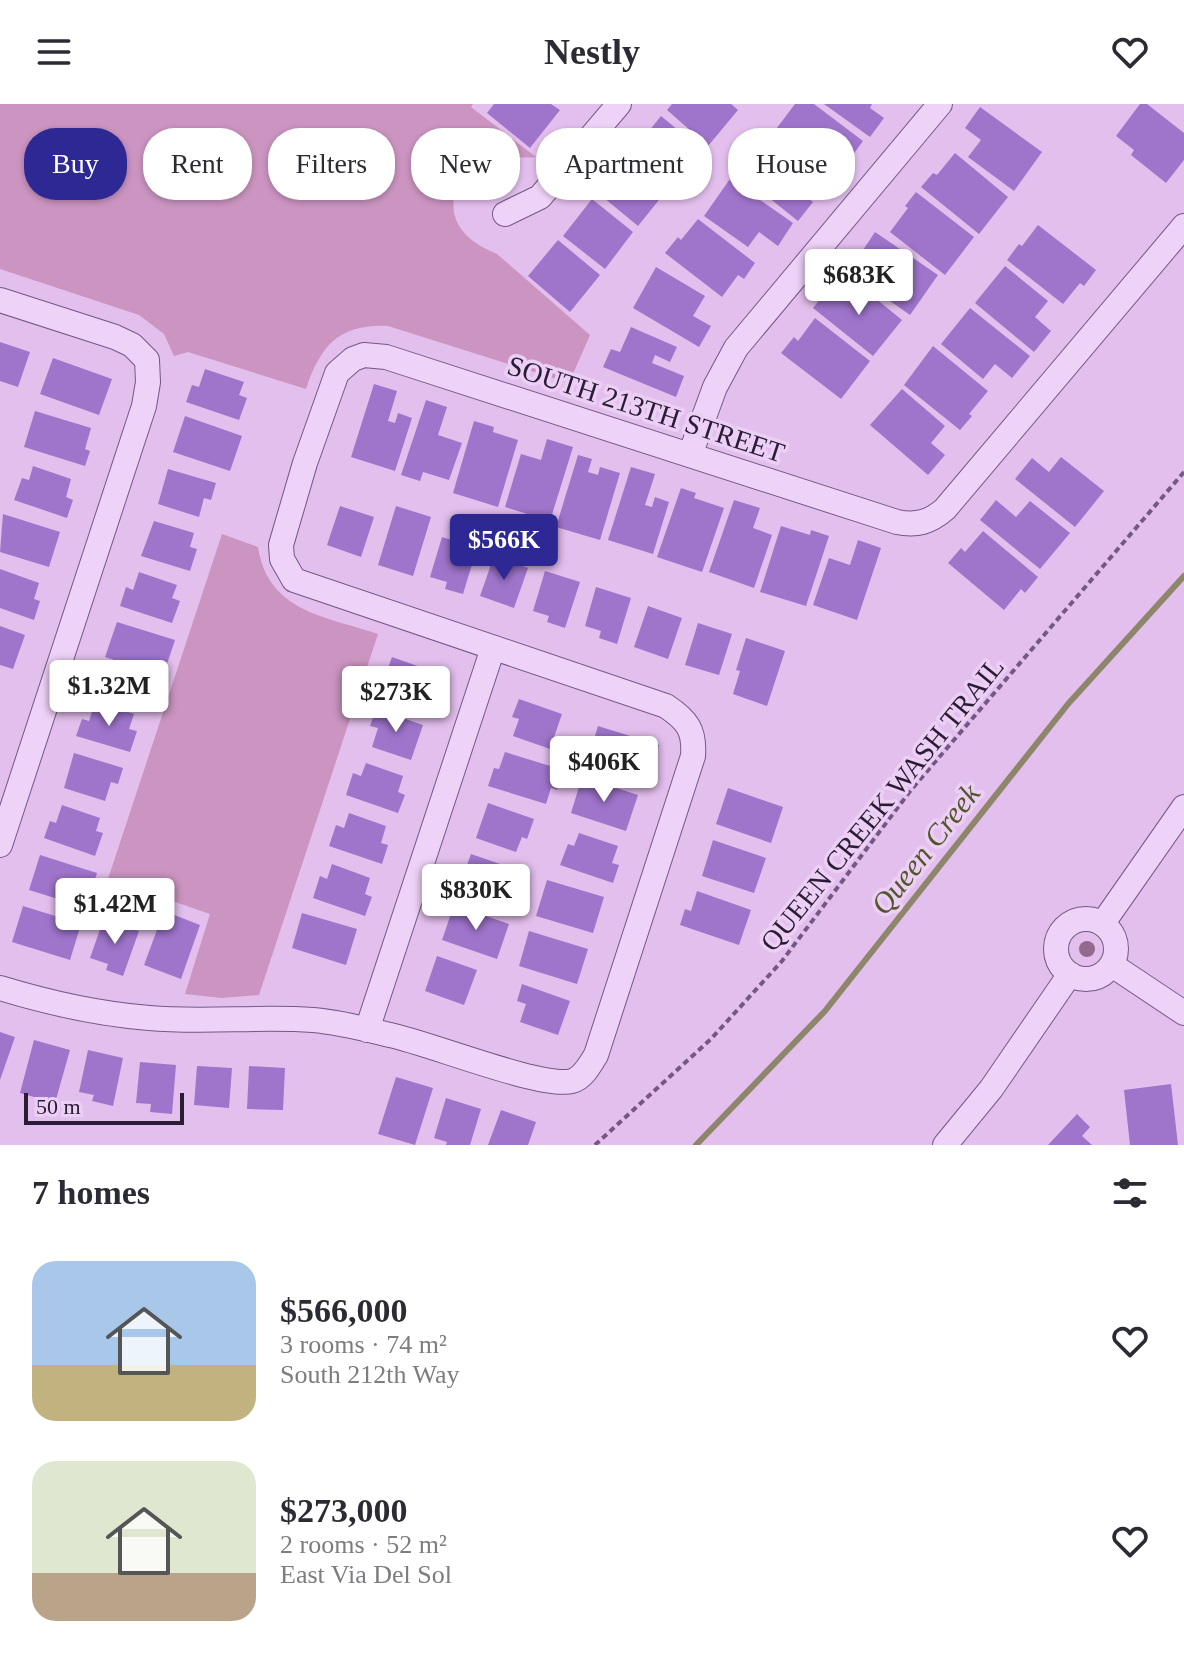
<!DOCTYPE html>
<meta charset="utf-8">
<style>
:root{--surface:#fff;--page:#f7f7f7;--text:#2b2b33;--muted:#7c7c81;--accent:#2e2895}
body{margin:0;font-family:"Times New Roman",serif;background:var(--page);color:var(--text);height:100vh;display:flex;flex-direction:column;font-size:30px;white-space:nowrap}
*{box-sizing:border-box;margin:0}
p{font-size:26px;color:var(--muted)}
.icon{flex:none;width:44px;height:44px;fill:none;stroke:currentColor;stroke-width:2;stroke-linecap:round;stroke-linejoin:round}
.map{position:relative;height:1041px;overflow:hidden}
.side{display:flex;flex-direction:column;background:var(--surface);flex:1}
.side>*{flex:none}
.banner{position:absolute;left:24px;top:24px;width:1136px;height:72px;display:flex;gap:16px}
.scale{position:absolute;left:24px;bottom:20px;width:160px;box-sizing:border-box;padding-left:8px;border:4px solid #2a1c35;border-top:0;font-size:22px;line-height:28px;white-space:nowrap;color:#2a1c35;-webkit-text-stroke:6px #eccff5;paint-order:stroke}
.price{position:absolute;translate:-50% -68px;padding:0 18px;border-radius:8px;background:#fff;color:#222;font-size:26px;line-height:52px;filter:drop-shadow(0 2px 4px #0008)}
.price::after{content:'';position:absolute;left:50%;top:48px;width:24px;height:18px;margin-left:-12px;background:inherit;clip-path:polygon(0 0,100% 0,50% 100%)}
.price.selected{background:var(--accent);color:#fff}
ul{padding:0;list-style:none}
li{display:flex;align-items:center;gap:24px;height:200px;padding:0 32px}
li span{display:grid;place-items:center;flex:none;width:224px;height:160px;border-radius:24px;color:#555}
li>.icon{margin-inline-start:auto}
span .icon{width:96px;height:96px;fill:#fffc;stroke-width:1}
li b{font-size:34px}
h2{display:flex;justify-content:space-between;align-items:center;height:96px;padding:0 32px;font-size:34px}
.tag{padding:0 28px;border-radius:32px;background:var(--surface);box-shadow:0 2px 6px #0004;font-size:28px;line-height:72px}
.tag.selected{background:var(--accent);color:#fff}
header{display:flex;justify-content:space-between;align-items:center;height:104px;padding:0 32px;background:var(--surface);font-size:36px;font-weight:700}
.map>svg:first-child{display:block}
</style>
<header><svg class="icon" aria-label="menu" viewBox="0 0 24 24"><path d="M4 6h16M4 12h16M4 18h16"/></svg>Nestly<svg class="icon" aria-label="heart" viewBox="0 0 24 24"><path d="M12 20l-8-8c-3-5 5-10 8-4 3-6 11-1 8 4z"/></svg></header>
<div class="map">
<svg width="1184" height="1041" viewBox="0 0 1184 1041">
<rect width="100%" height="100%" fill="#e3bfed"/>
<path fill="#cb94c1" d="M0,0H473L471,3L536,53C517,56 500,46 481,55C459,65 446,98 458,120C466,135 481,143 497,150L590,231L569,279L388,222C340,220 321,240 306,285L188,248L174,252L164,230L139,211L0,165Z
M222,430L258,443C268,508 325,512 378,530L259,891L222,894L185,890L210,810L108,775Z"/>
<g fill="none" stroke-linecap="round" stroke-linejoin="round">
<path stroke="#8d866a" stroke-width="6" d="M696,1041L825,907L1068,600L1184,472"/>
</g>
<path fill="#9f75cc" d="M494,0H551L560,6L530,44L487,9Z
M672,0H731L738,6L708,42L667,6Z
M795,0H814L863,37L847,59L830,45L817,62L773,29Z
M824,0H872L870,4L884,14L870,33Z
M1140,0H1147L1184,29V56L1166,79L1131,51L1134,46L1116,32Z
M980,3L1042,48L1014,87L968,53L981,36L965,24Z
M661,12L701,45L672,81L632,48Z
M768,32L808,64L794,83L813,98L798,117L738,69Z
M955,49L1008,93L979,130L921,83L933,69L937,71Z
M628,53L667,86L638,122L598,89Z
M730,75L793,119L778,142L759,128L748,143L704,112Z
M916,88L974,133L945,171L890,128L908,104L905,102Z
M592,95L633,128L605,165L563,132Z
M698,115L755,159L744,175L738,171L722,193L665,149L678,133L681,136Z
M1038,121L1096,166L1084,182L1080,179L1063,200L1007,156L1019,140L1022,142Z
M875,128L938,171L910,211L863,178L876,159L861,149Z
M558,136L600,171L570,208L528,172Z
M1005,162L1048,197L1035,213L1051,227L1034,248L975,199Z
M656,163L705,192L693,212L711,222L699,243L633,204Z
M859,181L902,216L873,252L813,204L830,182L847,196Z
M970,204L1030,252L1012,274L995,260L983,275L941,240Z
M815,214L870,257L841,295L781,249L794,233L798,237Z
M631,223L677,243L670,258L655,251L652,259L684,272L676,293L603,263L611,245L620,248Z
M0,238L30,248L18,283L0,277Z
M933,242L988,287L969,310L972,312L960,326L904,281Z
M53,254L112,275L99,311L40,290Z
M205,265L244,278L239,291L247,294L239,316L186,298L192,281L199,283Z
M374,280L397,287L388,317L395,319L398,309L412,314L395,367L351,353Z
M902,285L945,322L931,339L945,351L928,371L870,321Z
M426,296L447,303L438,331L462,339L449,376L423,368L420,377L401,371Z
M35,307L91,324L85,345L90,347L85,362L24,343Z
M185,312L242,332L230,367L173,348Z
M474,317L494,323L493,328L518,336L498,403L453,389Z
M547,335L573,343L550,417L505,403L521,350L541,356Z
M578,351L592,355L588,368L598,371L600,363L620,369L600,436L556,423Z
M1061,353L1104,387L1075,423L1015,375L1032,354L1049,368Z
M33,362L71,375L66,393L73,396L67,414L14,396L22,374L29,376Z
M631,363L655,370L645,401L652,403L655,393L669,398L653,450L608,436Z
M168,365L216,379L211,396L204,394L199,413L158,400Z
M681,384L696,389L694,394L724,404L702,468L657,453Z
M734,396L760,404L753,424L772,431L754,484L709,468Z
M996,396L1016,413L1030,397L1070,429L1040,465L980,416Z
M340,402L374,413L361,453L327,441Z
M396,402L431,413L413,472L378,461Z
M3,410L60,428L49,463L0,448Z
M154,417L194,429L190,443L197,445L190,467L141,452Z
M781,422L810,431L811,426L829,432L806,502L760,488Z
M983,427L1038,473L1025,489L1021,485L1004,506L948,459L961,444L965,448Z
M442,433L477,444L463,490L445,485L447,478L430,473Z
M858,436L881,444L857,516L813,501L829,454L850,461Z
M494,452L528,464L514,504L480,492Z
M0,465L39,479L34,495L40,497L34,516L0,504Z
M545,467L580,478L565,524L547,518L549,512L533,507Z
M139,468L177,481L172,494L180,497L172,519L120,502L126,483L133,486Z
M596,483L631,494L617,540L599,534L601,527L585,522Z
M648,502L682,514L668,555L634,543Z
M117,518L175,536L163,572L105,553Z
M698,519L732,530L719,571L685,561Z
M0,522L25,531L13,565L0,561Z
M746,534L785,547L767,602L733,590L740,567L736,566Z
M392,553L440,570L428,605L388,591L393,578L384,575Z
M519,595L562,610L550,645L513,632L519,615L512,613Z
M95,598L134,610L129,625L137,627L130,648L76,632L82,615L89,617Z
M376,605L423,621L411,656L372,643L378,624L370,622Z
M598,622L659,641L653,659L647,657L643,674L587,658Z
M505,648L563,666L557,686L551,684L546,700L488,682L494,664L499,665Z
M74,649L123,664L118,680L111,678L105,697L64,684Z
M366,659L403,672L398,688L405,691L398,709L346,691L353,669L361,672Z
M582,673L638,691L626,727L571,709Z
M728,684L783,703L771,739L716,720Z
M488,699L534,715L527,735L522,733L516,748L476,734Z
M62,701L100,714L96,727L103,729L95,752L44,734L50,717L56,719Z
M349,709L386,722L381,739L388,741L382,760L329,742L336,721L344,724Z
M579,729L618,742L612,759L619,761L613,779L560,761L568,740L574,742Z
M713,736L766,754L754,789L702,772Z
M471,750L517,766L512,781L505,778L498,799L458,785Z
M40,751L97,769L87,804L29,786Z
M332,760L370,774L365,790L372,793L365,812L313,794L320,772L327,775Z
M547,776L604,793L593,829L536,812Z
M697,787L751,806L739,841L680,821L685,805L691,807Z
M454,801L509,820L497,855L442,836Z
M23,802L81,820L70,856L12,838Z
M164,807L200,821L181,875L144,861Z
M302,809L357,825L346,861L292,844Z
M104,814L139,827L123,872L106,866L108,860L90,854Z
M529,827L588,845L577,880L519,862Z
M437,852L477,866L464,901L425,887Z
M522,880L570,897L558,931L520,918L526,900L517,897Z
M0,928L15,933L0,976Z
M34,936L70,946L55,999L20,989Z
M88,946L123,954L113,1002L92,997L94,991L79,988Z
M140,958L176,961L172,1010L150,1008L151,1000L136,999Z
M197,962L232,964L229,1004L194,1001Z
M249,962L285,964L283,1006L247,1005Z
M396,973L433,984L415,1041L378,1030Z
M1171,980L1178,1041H1130L1124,986Z
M446,994L481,1005L470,1041H446L447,1038L434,1034Z
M501,1006L536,1018L528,1041H488Z
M1077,1010L1090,1023L1082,1032L1092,1041H1048Z"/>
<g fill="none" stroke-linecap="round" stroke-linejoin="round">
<g stroke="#735886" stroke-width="26">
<path id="minor" d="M505,110L540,93L619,0
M0,196L115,233L132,241L147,256L148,278L144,302L0,741
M690,351L715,283L736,244L940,0
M1056 845a30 30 0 1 1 60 0a30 30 0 1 1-60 0Z
M1103,819L1184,703
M1112,861L1184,909
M0,884C49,899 98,910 149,914C203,919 258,912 313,916C339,918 365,925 390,931C429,939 542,985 572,977C583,974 590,961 596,951L693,652C695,626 687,616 666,602L294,476L282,455L281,441L305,359L337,269L353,255L364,251L386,253L897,418C917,422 930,418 945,405L1184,122
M367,926L493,544
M945,1041L991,985L1070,870"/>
</g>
<path stroke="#735886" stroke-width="4" stroke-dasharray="6 4" stroke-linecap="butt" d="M595,1041L711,935L782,857L911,686L1184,368"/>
<use href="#minor" stroke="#efd2f8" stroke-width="24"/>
</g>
<circle fill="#936990" cx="1087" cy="845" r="8"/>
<g text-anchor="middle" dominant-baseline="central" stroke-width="7" stroke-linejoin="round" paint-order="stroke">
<g font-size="28" fill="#2a1c35" stroke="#eccff5">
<text transform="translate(646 305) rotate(18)">SOUTH 213TH STREET</text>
<text transform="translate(882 700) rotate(-51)">QUEEN CREEK WASH TRAIL</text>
</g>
<g font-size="30" font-style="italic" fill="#55552b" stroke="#eccff5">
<text transform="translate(925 745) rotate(-52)">Queen Creek</text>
</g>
</g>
</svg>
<div class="scale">50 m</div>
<b class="price" style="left:859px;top:213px">$683K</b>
<b class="price selected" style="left:504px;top:478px">$566K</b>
<b class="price" style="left:109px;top:624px">$1.32M</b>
<b class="price" style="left:396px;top:630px">$273K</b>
<b class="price" style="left:604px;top:700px">$406K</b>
<b class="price" style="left:476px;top:828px">$830K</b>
<b class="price" style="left:115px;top:842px">$1.42M</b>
<div class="banner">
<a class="tag selected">Buy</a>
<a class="tag">Rent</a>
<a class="tag">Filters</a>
<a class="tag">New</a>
<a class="tag">Apartment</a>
<a class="tag">House</a>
</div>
</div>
<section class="side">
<h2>7 homes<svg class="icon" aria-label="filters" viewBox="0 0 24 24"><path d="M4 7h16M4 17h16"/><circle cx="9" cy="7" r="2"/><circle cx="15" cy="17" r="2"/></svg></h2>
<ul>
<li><span style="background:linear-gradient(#a9c7e8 65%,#c2b280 0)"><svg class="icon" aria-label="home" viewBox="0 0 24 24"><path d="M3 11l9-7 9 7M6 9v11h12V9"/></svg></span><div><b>$566,000</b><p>3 rooms · 74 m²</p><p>South 212th Way</p></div><svg class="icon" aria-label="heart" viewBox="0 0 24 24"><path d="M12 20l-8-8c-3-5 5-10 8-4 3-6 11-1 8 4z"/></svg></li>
<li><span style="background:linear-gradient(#dfe7d0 70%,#b9a48a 0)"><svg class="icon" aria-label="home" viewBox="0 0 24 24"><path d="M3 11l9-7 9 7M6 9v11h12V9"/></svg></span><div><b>$273,000</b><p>2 rooms · 52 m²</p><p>East Via Del Sol</p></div><svg class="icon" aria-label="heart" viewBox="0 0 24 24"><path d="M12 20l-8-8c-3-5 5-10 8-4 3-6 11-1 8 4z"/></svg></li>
</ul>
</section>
